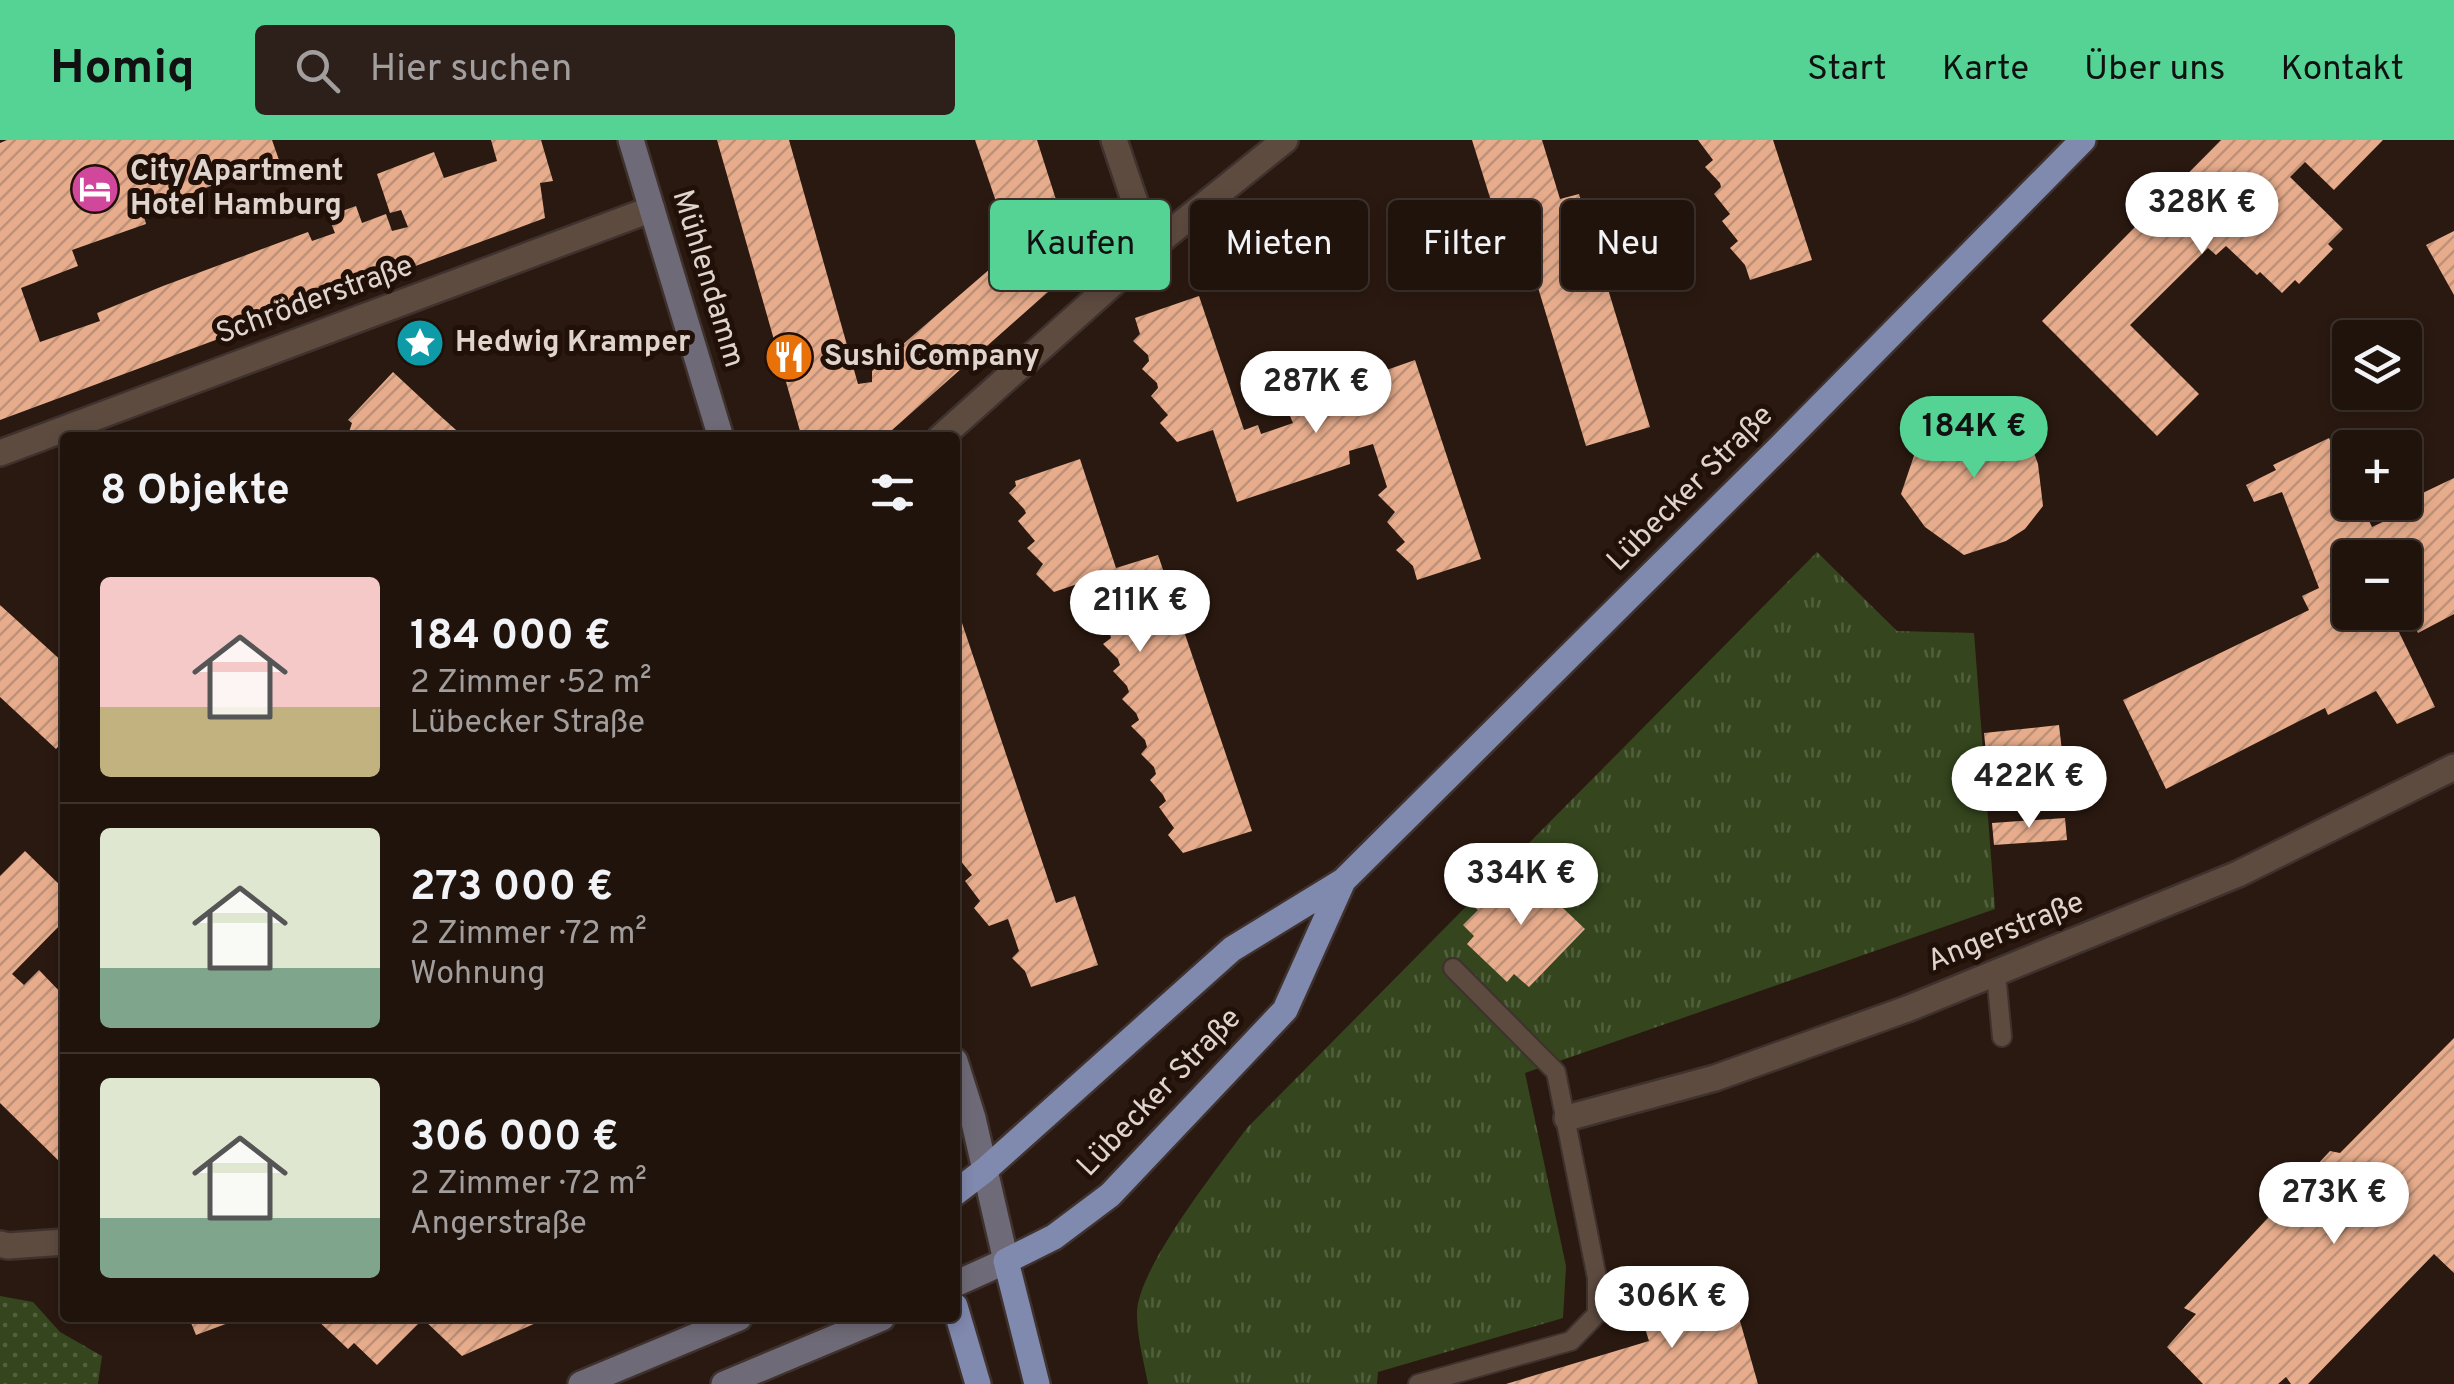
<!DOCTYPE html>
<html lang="de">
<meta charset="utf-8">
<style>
:root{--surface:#20130c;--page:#2d201a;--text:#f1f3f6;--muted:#a29e9d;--line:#3d322d;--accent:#54d395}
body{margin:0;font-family:Overpass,sans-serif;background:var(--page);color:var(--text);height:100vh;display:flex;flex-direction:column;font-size:38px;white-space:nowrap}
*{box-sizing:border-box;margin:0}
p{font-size:32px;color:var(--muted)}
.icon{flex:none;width:55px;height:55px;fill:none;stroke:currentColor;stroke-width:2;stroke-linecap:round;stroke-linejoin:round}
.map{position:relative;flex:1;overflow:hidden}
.panel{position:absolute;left:60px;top:292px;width:900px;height:890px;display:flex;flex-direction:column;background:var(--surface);border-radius:10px;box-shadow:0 5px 15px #0003,0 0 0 2px var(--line)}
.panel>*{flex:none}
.top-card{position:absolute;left:990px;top:60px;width:950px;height:90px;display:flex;gap:20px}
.tools{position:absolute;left:2332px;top:180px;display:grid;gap:20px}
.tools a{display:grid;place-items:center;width:90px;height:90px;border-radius:10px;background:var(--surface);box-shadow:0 5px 15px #0003,0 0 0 2px var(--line);font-size:50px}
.price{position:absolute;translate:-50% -85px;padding:0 22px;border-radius:35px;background:#fff;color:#222;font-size:32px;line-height:65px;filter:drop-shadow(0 2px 5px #0008)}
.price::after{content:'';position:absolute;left:50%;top:60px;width:30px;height:22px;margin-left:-15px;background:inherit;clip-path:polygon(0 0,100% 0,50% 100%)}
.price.current{background:var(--accent);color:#111}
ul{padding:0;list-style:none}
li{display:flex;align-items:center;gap:30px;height:250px;padding:0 40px}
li+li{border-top:2px solid var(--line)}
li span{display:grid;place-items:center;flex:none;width:280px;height:200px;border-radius:10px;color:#555}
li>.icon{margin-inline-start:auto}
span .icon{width:120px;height:120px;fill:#fffc;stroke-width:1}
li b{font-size:42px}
h2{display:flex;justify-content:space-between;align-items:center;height:120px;padding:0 40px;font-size:42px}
.pill{padding:0 35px;border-radius:10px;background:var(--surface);box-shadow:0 5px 15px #0003,0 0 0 2px var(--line);font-size:35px;line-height:90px}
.pill.current{background:var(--accent);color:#111}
header{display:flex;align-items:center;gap:60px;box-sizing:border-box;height:140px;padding:0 50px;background:var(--accent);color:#111}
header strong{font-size:48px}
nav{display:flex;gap:55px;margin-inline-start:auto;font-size:35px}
.search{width:700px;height:90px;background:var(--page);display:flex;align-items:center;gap:25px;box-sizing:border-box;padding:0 35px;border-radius:10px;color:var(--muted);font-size:38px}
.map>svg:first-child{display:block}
</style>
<header>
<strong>Homiq</strong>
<div class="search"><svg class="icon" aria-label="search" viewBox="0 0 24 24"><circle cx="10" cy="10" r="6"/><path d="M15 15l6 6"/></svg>Hier suchen</div>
<nav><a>Start</a><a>Karte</a><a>Über uns</a><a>Kontakt</a></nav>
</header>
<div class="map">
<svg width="2454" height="1244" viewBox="0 0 2454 1244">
<defs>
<pattern id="grass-dots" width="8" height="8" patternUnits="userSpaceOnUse" patternTransform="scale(2.5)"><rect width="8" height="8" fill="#35461e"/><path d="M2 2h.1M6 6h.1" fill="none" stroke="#52603e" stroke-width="1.8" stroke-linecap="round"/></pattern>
<pattern id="park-tufts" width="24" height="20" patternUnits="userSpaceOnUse" patternTransform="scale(2.5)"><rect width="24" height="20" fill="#35461e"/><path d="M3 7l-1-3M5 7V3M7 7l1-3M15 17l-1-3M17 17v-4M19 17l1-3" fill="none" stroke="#52603e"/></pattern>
<pattern id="building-hatch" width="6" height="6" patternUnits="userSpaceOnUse" patternTransform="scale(2.5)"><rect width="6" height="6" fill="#e7ac8c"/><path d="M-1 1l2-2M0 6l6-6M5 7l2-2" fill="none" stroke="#be9178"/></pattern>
</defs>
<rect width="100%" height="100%" fill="#2a1910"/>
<path fill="url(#grass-dots)" d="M0,1156L33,1162L60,1192L102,1216L98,1244H0Z"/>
<path fill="url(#park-tufts)" d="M1817,412L1897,491L1974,493L1995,769L1525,933L1566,1126L1563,1178L1378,1232L1377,1244H1148C1144,1222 1137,1197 1137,1174C1136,1130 1219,1026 1247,988Z"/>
<path fill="url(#building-hatch)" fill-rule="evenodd" d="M7,0H272L279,20L143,72L146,84L72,110L78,126L21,148L40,202L100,181L97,173L163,146L308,92L312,101L335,93L328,76L356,66L362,83L386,74L392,91L408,87L401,70L390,73L377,34L434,12L444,38L497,21L491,0H541L553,41L540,43L545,78L0,280V3Z
M717,0H789L858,244L872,242V231L991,128L1006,126L1015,133L1024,129L1023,123H1017L975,0H1037L1074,116L1059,121L1065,137L883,298H802Z
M1472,0H1542L1560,59L1579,54L1650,287L1586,306L1516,75L1497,80Z
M1698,0H1773L1812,120L1750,140L1745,125L1730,108L1738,101L1722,81L1730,74L1714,54L1721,47L1720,43L1705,27L1713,20Z
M2221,0H2383L2334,50L2305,22L2290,37L2343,89L2328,104L2333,109L2299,144L2295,140L2282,153L2260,132L2257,135L2226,106L2216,115L2208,108L2130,185L2199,254L2157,296L2042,181Z
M2454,91V155L2426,105Z
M1199,156L1244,290L1258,285L1261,294L1293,283L1290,276L1303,271L1298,257L1324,248L1329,258L1355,248V241L1415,220L1481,419L1417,440L1413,426L1396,410L1405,402L1387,382L1395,372L1378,355L1387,347L1373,304L1349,311L1350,324L1237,362L1213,290L1177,302L1160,283L1168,275L1151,256L1158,248L1157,243L1142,229L1149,221L1148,215L1133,201L1140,194L1135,178Z
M393,232L436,272L465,298H367L349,292L352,283L348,280Z
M1974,272L1995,275L2025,288L2038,324L2043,366L2025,389L2006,401L1964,415L1925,387L1901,354L1919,301L1940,274Z
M2329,298L2350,342V362H2360L2372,387L2389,379L2385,371L2454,338V474L2418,493L2413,483L2398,490L2435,567L2397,584L2376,551L2328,575L2325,568L2166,649L2123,560L2309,470L2302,456L2319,448L2282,352L2254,362L2246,345L2276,330L2273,325ZM2350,418H2405V472H2350Z
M1080,319L1116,428L1158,415L1252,691L1183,713L1168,695L1174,688L1159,667L1166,661L1163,655L1150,640L1156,634L1154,627L1141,614L1147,607L1145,600L1131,586L1139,580L1136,573L1122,559L1129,552L1127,546L1113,531L1120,525L1118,519L1103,504L1111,498L1109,491L1094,477L1102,470L1092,439L1054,452L1036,434L1043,424L1027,408L1035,401L1018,381L1026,373L1024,369L1009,353L1016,346L1015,341Z
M0,465L65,524V599L56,609L0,557Z
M960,477L1056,763L1075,756L1098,825L1031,847L1025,831L1012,818L1019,811L1008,779L989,786L974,768L980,761L965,741L972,735L955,714L962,707L955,696V479Z
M2059,585L2067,655L1991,663L1984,593Z
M2065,678L2067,700L1994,705L1992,683Z
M25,711L65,750V780L12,834L24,845L39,830L65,857V1027L0,963V736Z
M1520,727L1585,789L1529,847L1514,834L1507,842L1467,804L1474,796L1463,785L1478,770L1473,766L1503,735L1508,739Z
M2454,898V1133L2434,1114L2308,1244H2291L2286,1237L2278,1244H2203L2167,1207L2196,1174L2184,1168L2330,1011L2340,1013Z
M1694,1148L1712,1166L1734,1160L1758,1244H1506L1649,1201L1644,1185L1663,1179V1167L1671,1155Z
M189,1178H242L196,1195Z
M315,1178H418L421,1181L377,1225L354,1203L348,1209Z
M422,1178H547L462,1216Z"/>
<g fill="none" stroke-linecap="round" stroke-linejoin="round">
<g stroke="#3f322e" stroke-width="22">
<path id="lane" d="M1996,833L2002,897
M1418,1244L1571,1201L1597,1174V1138L1556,932L1453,828"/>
</g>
<g stroke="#3f322e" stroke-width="30">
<path id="street" d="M1114,0L1151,110
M940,298L1167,95L1285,0
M0,313L652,69
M1567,978L1715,938L1907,869L2238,734L2454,627
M0,1104L8,1106L65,1102"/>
</g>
<g stroke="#3f322e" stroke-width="30">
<path id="secondary" d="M631,0L721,298
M955,921L973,978L1006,1121L955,1144
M581,1244L739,1178
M724,1244L882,1178"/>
</g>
<g stroke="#3f322e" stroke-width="30">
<path id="primary" d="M955,1053L985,1030L1232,809L1343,741L1783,304L2083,0
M955,1166L978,1244
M1037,1244L1006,1121L1054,1097L1110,1055L1285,870L1343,741"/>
</g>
<use href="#lane" stroke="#5e4b40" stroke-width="18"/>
<use href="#street" stroke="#5e4b40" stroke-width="25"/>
<use href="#secondary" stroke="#6f6a77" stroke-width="25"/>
<use href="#primary" stroke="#8089ae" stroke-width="25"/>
</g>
<defs>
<g id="hotel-disc" transform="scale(2.5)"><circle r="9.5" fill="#d1479c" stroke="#201007"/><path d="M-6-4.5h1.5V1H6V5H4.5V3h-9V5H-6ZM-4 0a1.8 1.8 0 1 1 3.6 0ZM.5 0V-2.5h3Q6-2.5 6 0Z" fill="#fff"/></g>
<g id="sight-disc" transform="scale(2.5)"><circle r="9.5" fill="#0f9aa8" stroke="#201007"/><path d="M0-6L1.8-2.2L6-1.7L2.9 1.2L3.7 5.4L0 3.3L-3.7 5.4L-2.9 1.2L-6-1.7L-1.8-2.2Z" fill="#fff"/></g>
<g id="restaurant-disc" transform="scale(2.5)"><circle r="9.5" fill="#e8710a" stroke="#201007"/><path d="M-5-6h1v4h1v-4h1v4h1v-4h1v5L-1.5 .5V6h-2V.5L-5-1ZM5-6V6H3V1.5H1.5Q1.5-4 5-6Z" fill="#fff"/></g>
</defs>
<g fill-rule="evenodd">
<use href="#hotel-disc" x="95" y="49"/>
<use href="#sight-disc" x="420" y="203"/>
<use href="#restaurant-disc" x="789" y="217"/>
</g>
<g text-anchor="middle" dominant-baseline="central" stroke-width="10" stroke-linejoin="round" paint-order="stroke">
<g font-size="30" font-weight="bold" fill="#e0d4ce" stroke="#201007" text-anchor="start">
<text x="130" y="32">City Apartment<tspan x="130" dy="34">Hotel Hamburg</tspan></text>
<text x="455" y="203">Hedwig Kramper</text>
<text x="824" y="217">Sushi Company</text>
</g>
<g font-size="30" fill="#e0d4ce" stroke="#201007">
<text transform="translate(707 139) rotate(73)">Mühlendamm</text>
<text transform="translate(315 161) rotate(-20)">Schröderstraße</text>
<text transform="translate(1691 349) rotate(-45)">Lübecker Straße</text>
<text transform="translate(2006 793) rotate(-22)">Angerstraße</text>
<text transform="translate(1160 953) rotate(-46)">Lübecker Straße</text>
</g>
</g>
</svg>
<div class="tools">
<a><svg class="icon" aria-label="layers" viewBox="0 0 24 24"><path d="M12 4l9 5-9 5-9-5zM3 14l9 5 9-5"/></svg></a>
<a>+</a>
<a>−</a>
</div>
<b class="price" style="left:2202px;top:117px">328K €</b>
<b class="price" style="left:1316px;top:296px">287K €</b>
<b class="price current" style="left:1974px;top:341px">184K €</b>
<b class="price" style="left:1140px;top:515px">211K €</b>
<b class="price" style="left:2029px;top:691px">422K €</b>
<b class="price" style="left:1521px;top:788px">334K €</b>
<b class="price" style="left:2334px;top:1107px">273K €</b>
<b class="price" style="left:1672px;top:1211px">306K €</b>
<div class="top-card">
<a class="pill current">Kaufen</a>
<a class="pill">Mieten</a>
<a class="pill">Filter</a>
<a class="pill">Neu</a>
</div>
<section class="panel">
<h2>8 Objekte<svg class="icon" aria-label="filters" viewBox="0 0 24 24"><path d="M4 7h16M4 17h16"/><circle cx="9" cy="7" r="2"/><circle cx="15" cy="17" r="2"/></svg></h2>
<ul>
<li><span style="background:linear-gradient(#f6c9c9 65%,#c2b280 0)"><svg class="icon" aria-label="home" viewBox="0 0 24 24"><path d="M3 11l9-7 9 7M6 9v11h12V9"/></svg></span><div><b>184 000 €</b><p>2 Zimmer · 52 m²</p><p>Lübecker Straße</p></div></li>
<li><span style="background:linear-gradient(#dfe7d0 70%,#7fa58c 0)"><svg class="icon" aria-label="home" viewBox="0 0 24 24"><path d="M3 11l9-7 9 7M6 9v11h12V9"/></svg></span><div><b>273 000 €</b><p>2 Zimmer · 72 m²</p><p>Wohnung</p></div></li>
<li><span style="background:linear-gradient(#dfe7d0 70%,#7fa58c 0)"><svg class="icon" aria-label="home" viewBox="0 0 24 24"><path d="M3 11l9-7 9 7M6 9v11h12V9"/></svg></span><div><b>306 000 €</b><p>2 Zimmer · 72 m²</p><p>Angerstraße</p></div></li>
</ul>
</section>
</div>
